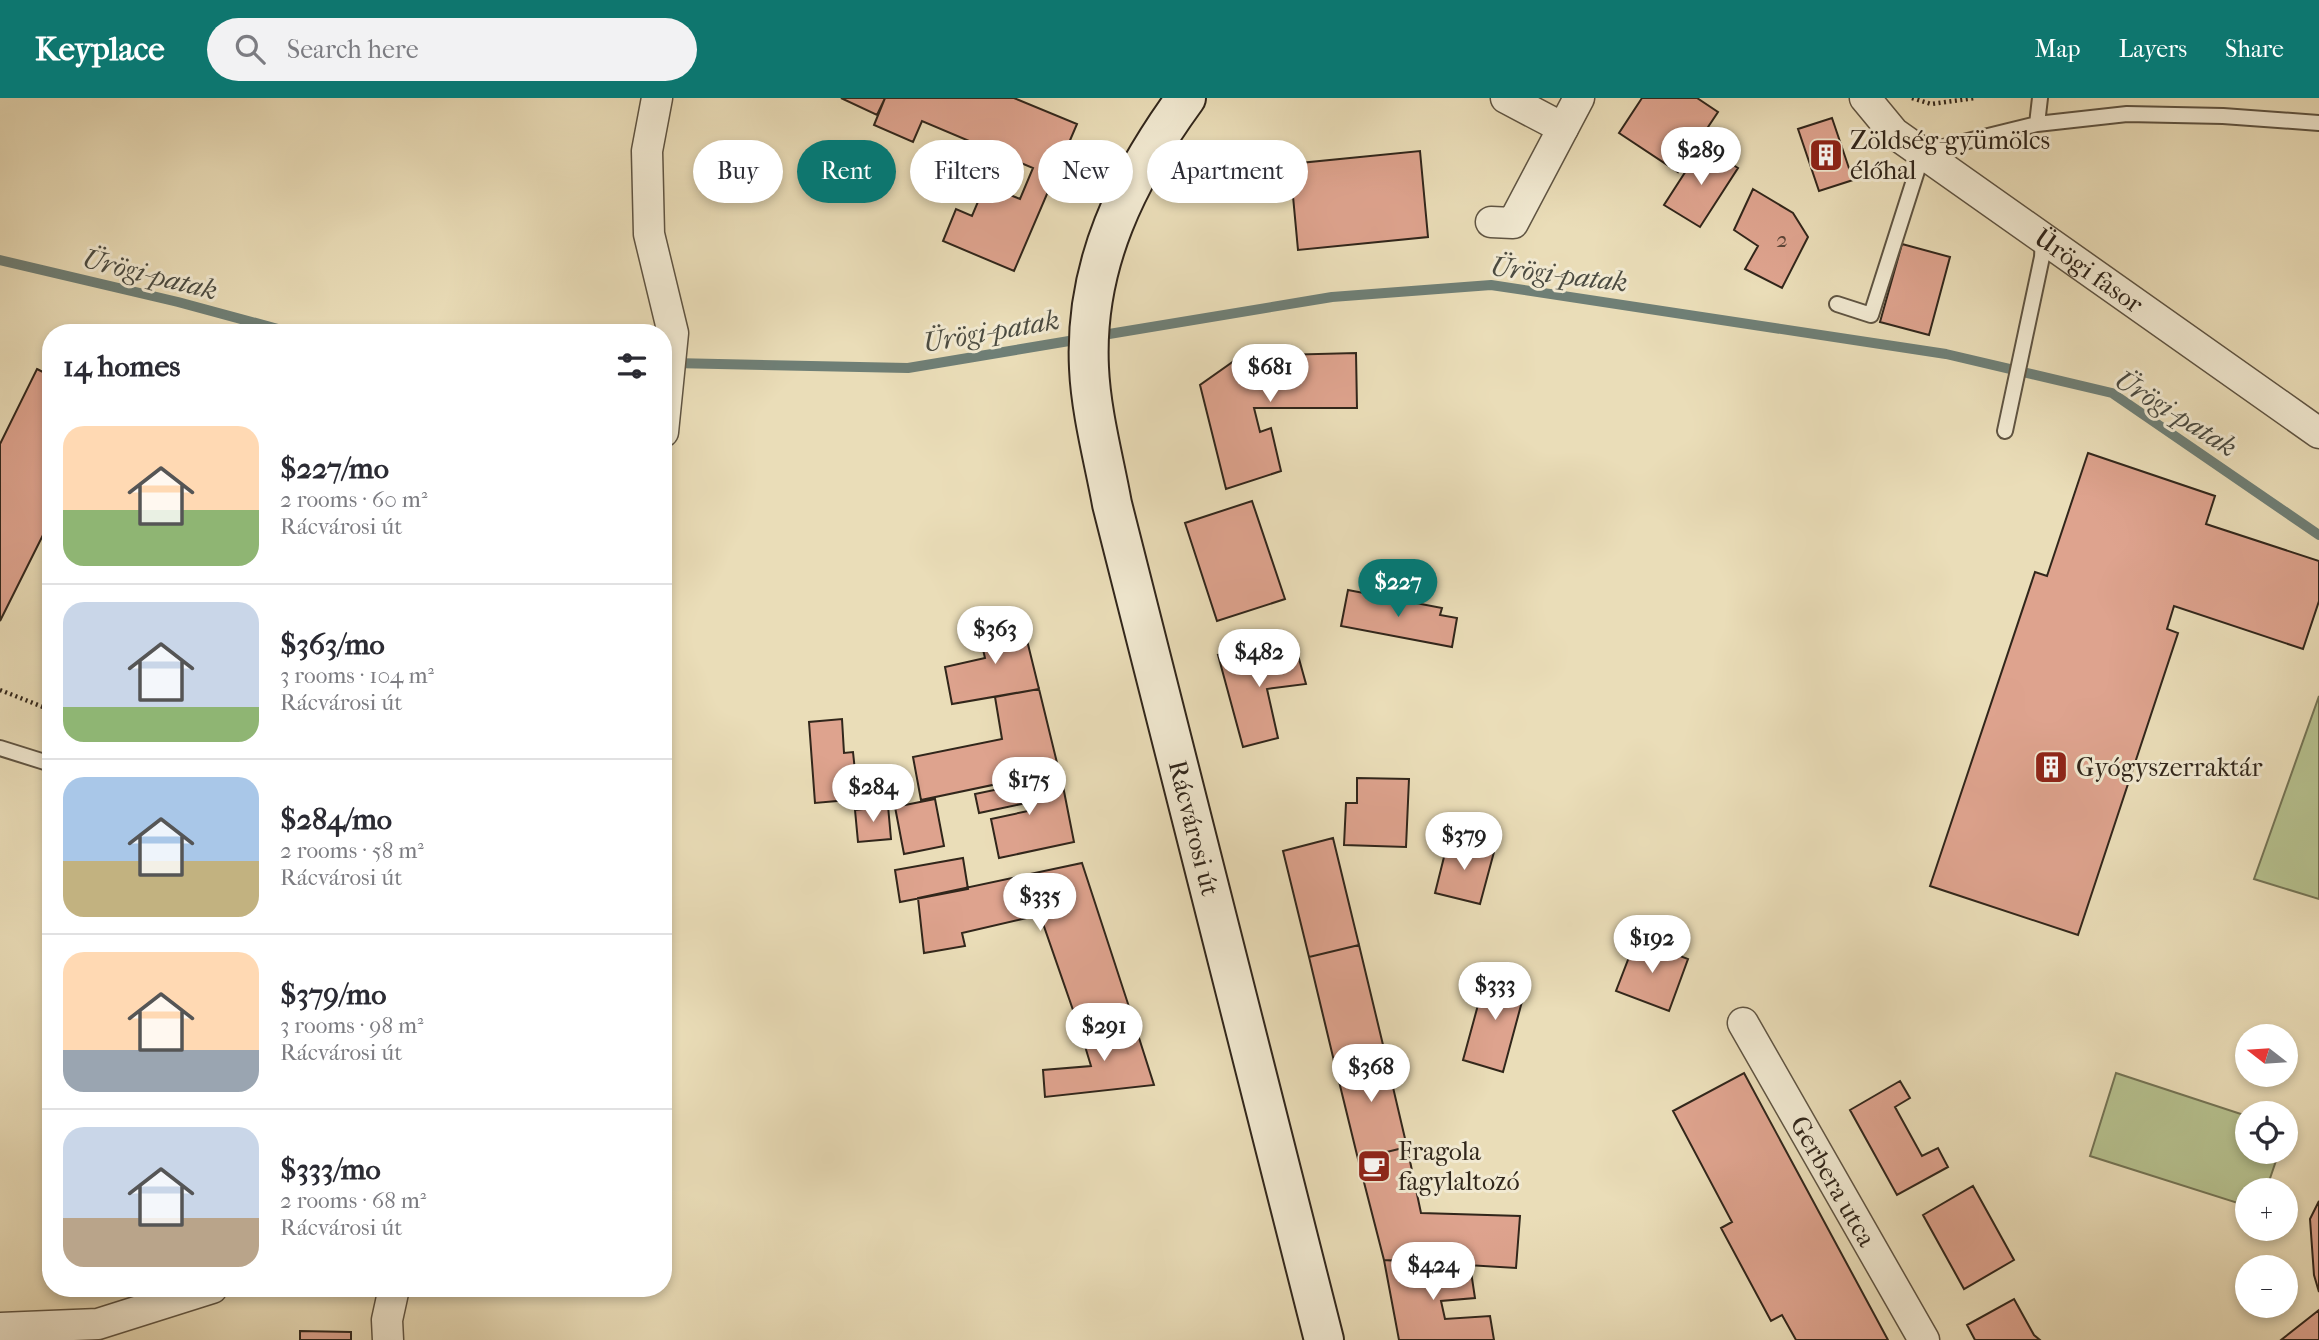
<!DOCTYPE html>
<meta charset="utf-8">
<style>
:root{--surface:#fff;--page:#f2f2f3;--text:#2b2b33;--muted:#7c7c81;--line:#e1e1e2;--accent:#0f766e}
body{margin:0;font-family:"IM FELL French Canon",serif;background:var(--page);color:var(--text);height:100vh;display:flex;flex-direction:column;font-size:26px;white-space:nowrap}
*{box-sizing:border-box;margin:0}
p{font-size:23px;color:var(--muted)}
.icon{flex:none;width:38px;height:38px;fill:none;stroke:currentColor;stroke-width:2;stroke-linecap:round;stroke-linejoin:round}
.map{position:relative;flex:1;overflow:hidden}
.side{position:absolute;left:42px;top:226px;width:630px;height:973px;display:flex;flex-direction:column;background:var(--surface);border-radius:28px;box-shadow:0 4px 10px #0003}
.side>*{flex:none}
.top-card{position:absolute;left:693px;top:42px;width:665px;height:63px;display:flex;gap:14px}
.needle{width:46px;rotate:287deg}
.buttons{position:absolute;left:2235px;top:926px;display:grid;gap:14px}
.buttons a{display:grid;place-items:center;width:63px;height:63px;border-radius:50%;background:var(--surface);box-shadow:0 4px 10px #0003;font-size:35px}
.price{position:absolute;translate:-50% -60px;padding:0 16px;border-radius:24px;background:#fff;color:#222;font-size:23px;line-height:46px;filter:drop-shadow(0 2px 4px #0008)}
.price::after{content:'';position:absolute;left:50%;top:42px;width:21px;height:16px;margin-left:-10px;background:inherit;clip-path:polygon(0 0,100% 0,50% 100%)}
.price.selected{background:var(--accent);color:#fff}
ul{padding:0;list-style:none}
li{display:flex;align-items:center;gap:21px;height:175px;padding:0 21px}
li+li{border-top:2px solid var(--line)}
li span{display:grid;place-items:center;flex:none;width:196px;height:140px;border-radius:21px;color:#555}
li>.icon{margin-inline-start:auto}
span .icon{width:84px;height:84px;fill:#fffc;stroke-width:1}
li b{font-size:30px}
h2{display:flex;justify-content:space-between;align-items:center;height:84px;padding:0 21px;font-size:30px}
.tag{padding:0 24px;border-radius:32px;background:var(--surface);box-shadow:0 4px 10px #0003;font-size:24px;line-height:63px}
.tag.selected{background:var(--accent);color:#fff}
header{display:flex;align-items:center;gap:42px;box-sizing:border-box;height:98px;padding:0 35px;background:var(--accent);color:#fff}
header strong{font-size:33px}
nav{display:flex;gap:38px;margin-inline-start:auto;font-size:24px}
.search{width:490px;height:63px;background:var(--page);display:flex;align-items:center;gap:18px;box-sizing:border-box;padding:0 24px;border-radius:38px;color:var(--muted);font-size:26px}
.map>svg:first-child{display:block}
</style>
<header>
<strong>Keyplace</strong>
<div class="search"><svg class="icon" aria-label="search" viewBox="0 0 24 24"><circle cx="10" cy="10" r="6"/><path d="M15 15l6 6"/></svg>Search here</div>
<nav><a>Map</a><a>Layers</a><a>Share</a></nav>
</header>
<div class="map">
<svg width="2319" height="1242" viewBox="0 0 2319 1242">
<rect width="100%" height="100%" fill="#eaddb8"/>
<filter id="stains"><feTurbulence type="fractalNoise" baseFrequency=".00286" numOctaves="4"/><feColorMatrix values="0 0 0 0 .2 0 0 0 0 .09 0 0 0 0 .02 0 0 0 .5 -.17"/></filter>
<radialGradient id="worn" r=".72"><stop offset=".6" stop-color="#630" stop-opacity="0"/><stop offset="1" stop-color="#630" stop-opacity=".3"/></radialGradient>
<path fill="#b6c18f" stroke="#747455" stroke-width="2" d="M2319,598V801L2254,781Z
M2116,975L2247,1018V1054H2279L2266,1092H2247V1108L2090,1058Z"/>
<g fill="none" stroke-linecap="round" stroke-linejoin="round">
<path stroke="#6f7f76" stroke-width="10" d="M0,162L178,204L289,234
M1097,238L1332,199L1491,187L1946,256L2112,295L2319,437
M673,265L908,270L1081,241"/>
</g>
<path fill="#dea38e" stroke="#31261b" stroke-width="2" d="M841,0H885L877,17Z
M885,0H1014L1077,26L1014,173L943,143L956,111L972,118L985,87L1020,101L1033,70L922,23L913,44L874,27Z
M1642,0H1697L1718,14L1678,74L1619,35Z
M1832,20L1853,82L1819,93L1798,31Z
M1702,48L1738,70L1700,129L1664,107Z
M1420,53L1428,139L1298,152L1290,66Z
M1753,91L1793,115L1808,139L1782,190L1745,171L1758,148L1734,132Z
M1902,146L1950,159L1929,237L1880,224Z
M1356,255L1357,310H1254L1260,334L1271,330L1281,373L1226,391L1200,287L1241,258Z
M37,271L51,278V421L0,523V346Z
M2088,355L2215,398L2206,426L2319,463V503L2303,551L2174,508L2167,531L2178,535L2078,837L1930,788L2035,474L2047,478Z
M1252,403L1285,501L1217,523L1185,425Z
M1348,492L1442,510L1440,517L1457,520L1452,549L1341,528Z
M1022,522L1039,591L952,606L945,569L985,560L978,530Z
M1296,550L1306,586L1267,591L1278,640L1243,649L1218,557Z
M1039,591L1059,673L921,702L913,659L1002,641L995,599Z
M842,621L844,655L853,654L855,673L846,674L848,702L815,705L809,624Z
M1061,678L1074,744L999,760L991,721L1028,713L1026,705L979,715L975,696Z
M1357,680L1409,681L1406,749L1344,747L1346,705H1357Z
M935,701L944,748L904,756L895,709Z
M888,708L891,741L858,744L855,712Z
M1333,740L1359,847L1309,859L1283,753Z
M1448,743L1494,754L1480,806L1435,795Z
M963,760L968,791L900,804L895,772Z
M1082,765L1132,918L1081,935L1040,817L962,835L965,848L924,855L918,800Z
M1636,841L1688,861L1669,913L1616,893Z
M1359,847L1384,951L1334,963L1309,859Z
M1487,874L1527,885L1503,974L1463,962Z
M1132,918L1154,987L1045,999L1043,972L1091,968L1081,935Z
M1384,951L1407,1049L1358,1061L1334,963Z
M1744,975L1888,1242H1796L1782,1217L1771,1223L1721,1130L1732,1124L1673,1013Z
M1900,983L1910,1000L1895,1009L1922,1058L1938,1050L1948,1069L1897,1097L1850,1012Z
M1407,1049L1421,1115L1520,1118L1516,1170L1384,1162L1358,1061Z
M1973,1088L2014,1162L1964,1191L1923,1117Z
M2319,1103V1194L2314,1177L2310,1121Z
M1384,1162L1470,1167L1475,1200L1441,1203L1445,1221L1490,1218L1494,1242H1399Z
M2014,1201L2034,1237L2040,1242H1975L1967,1227Z
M2319,1212V1242H2281Z
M300,1233L351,1234V1242H300Z"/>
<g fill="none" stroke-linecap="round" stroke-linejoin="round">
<g stroke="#5f5442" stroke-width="18">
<path id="lane" d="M2037,26L2040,0
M1837,206L1871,217L1923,54L2037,26L2127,16L2223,18L2319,25
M2005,333L2042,159L2043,140
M0,650L51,666"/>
</g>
<g stroke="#5f5442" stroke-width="33">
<g id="street">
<path d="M657,0L647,53L649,136L673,235L663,334"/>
<path d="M1506,0L1563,30"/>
<path id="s1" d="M1865,0L1894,35L2319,335"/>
<path d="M1491,124L1513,125L1579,0"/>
<path id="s2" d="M1743,925L1924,1242"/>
<path d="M0,1230L98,1226L212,1190"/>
<path d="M388,1242L387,1222L394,1190"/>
</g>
</g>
<g stroke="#31261b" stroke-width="42">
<g id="secondary">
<path id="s3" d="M1186,0C1127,81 1084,167 1089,270C1091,315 1104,362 1112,406L1324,1242"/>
</g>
</g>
<path stroke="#31261b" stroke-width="4.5" stroke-dasharray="2 3.5" stroke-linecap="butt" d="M1912,0L1931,6L1975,0
M0,592L51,612"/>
<use href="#lane" stroke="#f1e9d1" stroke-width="14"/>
<use href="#street" stroke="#f1e9d1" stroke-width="30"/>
<use href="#secondary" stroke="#f1e9d1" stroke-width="38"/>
</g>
<defs>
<g id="building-square" transform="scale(1.75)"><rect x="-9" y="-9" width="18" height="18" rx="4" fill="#8f2418" stroke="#f1e9d1"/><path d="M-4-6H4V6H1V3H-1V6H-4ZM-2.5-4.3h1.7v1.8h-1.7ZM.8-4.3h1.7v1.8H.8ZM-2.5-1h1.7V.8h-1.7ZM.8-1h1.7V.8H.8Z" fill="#fff"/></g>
<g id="cafe-square" transform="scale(1.75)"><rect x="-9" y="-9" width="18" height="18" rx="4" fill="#8f2418" stroke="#f1e9d1"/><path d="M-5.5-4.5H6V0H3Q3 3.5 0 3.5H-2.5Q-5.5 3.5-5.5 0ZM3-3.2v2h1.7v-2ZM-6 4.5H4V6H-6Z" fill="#fff"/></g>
</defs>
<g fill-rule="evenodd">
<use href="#building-square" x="1826" y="57"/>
<use href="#building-square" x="2051" y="669"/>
<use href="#cafe-square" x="1374" y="1068"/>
</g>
<g text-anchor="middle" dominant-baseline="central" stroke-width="6" stroke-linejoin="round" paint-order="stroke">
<g font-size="23" fill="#5c4538">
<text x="1782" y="141">2</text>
</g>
<g font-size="26" fill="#31261b" stroke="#f1e9d1" text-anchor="start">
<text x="1850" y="42">Zöldség-gyümölcs<tspan x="1850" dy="30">élőhal</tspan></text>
<text x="2076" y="669">Gyógyszerraktár</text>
<text x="1398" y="1053">Fragola<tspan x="1398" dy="30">fagylaltozó</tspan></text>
</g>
<g font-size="26" fill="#31261b" stroke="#f1e9d1">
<text stroke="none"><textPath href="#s1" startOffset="284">Ürögi fasor</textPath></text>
<text stroke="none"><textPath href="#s3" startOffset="765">Rácvárosi út</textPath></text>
<text stroke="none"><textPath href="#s2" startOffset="182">Gerbera utca</textPath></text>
</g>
<g font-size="28" font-style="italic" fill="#4b4b41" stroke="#f1e9d1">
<text transform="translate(150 176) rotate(14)">Ürögi-patak</text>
<text transform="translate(1559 176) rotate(7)">Ürögi-patak</text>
<text transform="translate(991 233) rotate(-10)">Ürögi-patak</text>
<text transform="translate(2176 315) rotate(32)">Ürögi-patak</text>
</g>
</g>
<rect width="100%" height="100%" filter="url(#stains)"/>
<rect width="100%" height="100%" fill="url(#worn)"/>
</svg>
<div class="buttons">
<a><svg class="needle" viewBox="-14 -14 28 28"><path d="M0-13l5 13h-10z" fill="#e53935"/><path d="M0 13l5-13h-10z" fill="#7c7c81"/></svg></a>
<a><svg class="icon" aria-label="locate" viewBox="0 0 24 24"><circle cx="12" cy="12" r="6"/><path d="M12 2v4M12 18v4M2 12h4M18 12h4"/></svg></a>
<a>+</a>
<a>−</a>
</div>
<b class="price" style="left:1701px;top:89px">$289</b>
<b class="price" style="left:1270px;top:306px">$681</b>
<b class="price selected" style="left:1398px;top:521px">$227</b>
<b class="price" style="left:995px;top:568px">$363</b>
<b class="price" style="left:1259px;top:591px">$482</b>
<b class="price" style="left:1029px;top:719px">$175</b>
<b class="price" style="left:873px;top:726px">$284</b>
<b class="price" style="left:1464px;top:774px">$379</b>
<b class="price" style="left:1040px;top:835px">$335</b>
<b class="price" style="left:1652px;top:877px">$192</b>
<b class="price" style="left:1495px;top:924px">$333</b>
<b class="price" style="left:1104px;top:965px">$291</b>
<b class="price" style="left:1371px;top:1006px">$368</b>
<b class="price" style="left:1433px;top:1204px">$424</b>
<div class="top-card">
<a class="tag">Buy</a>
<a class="tag selected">Rent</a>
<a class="tag">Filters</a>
<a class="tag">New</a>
<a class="tag">Apartment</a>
</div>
<section class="side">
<h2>14 homes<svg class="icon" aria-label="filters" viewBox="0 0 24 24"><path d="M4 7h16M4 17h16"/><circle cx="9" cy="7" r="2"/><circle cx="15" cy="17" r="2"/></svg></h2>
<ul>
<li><span style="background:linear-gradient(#ffd9b3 60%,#8fb573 0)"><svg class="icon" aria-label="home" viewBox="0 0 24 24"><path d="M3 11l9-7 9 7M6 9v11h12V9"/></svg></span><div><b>$227/mo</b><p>2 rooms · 60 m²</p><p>Rácvárosi út</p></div></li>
<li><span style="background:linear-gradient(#c9d6e8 75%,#8fb573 0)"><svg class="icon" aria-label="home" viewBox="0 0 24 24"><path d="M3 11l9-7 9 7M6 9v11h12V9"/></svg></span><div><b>$363/mo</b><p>3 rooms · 104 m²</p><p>Rácvárosi út</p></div></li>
<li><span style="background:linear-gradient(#a9c7e8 60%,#c2b280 0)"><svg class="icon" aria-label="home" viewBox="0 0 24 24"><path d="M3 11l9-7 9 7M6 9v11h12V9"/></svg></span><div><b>$284/mo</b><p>2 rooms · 58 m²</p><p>Rácvárosi út</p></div></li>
<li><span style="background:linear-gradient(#ffd9b3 70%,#9aa5b1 0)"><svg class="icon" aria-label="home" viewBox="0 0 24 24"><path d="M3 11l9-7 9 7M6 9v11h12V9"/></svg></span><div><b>$379/mo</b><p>3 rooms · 98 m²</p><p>Rácvárosi út</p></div></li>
<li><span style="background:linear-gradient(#c9d6e8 65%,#b9a48a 0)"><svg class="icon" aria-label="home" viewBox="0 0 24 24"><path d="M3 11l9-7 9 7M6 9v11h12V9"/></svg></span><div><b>$333/mo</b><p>2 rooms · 68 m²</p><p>Rácvárosi út</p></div></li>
</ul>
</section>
</div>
